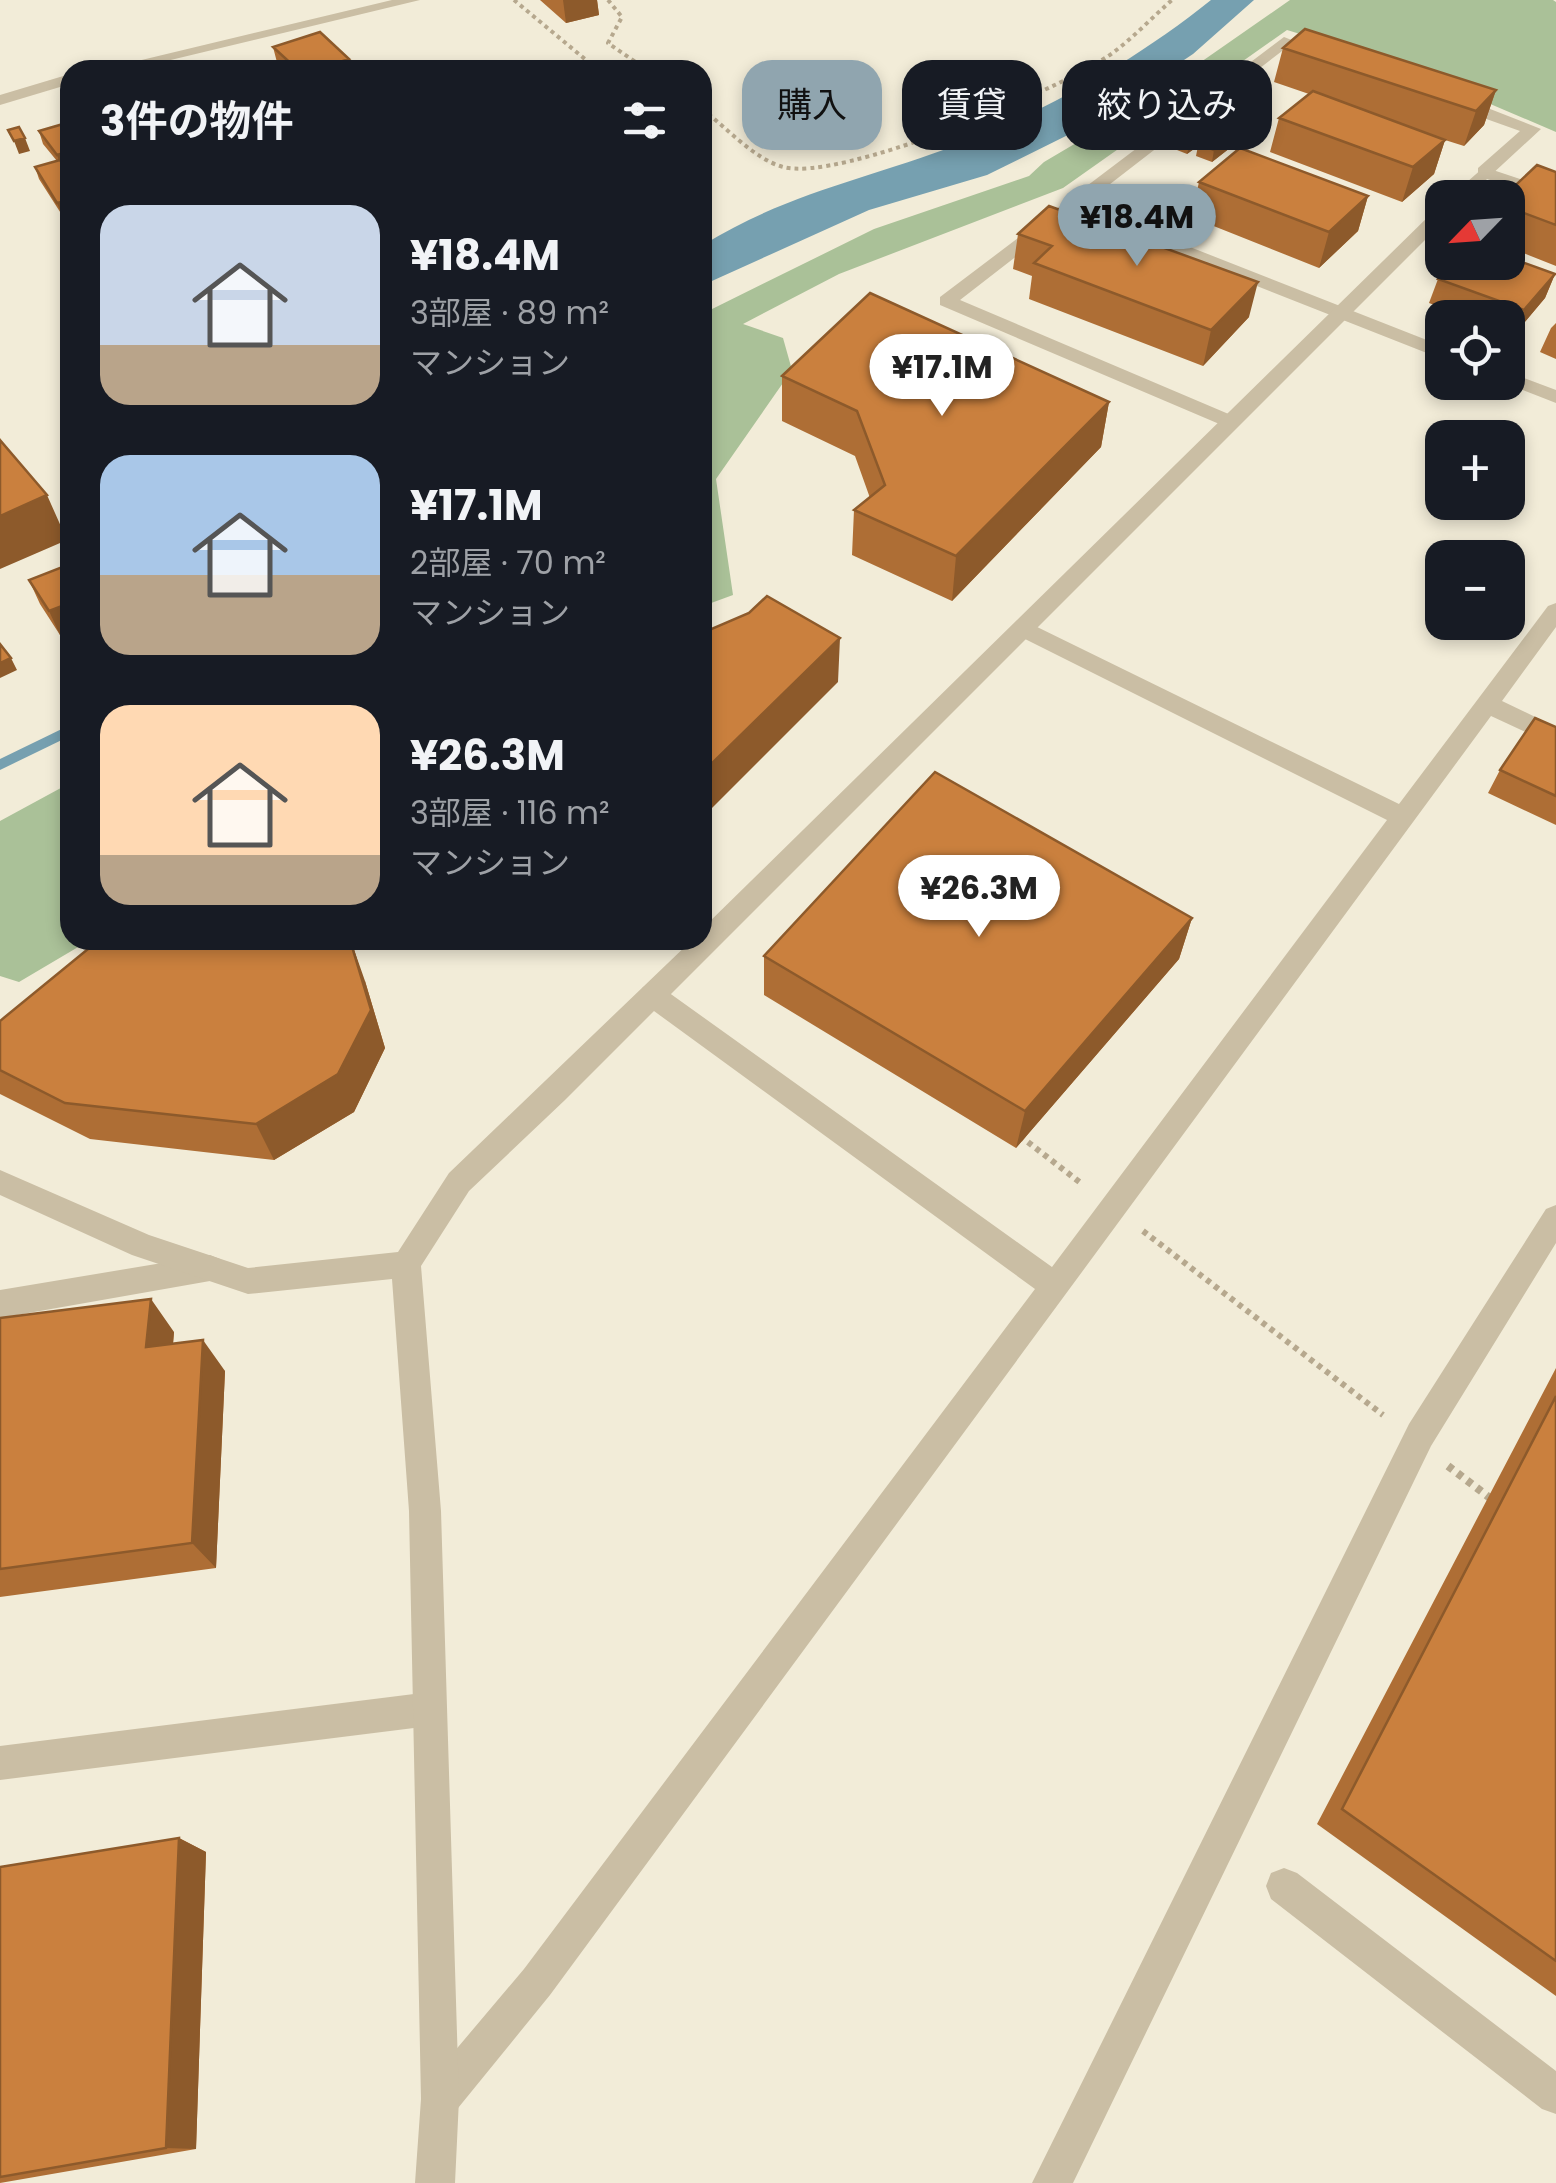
<!DOCTYPE html>
<html lang="ja">
<meta charset="utf-8">
<style>
:root{--surface:#171b24;--page:#242831;--text:#f1f3f6;--muted:#9ea1a6;--accent:#90a5af}
body{margin:0;font-family:Poppins,"Noto Sans JP",sans-serif;background:var(--page);color:var(--text);height:100vh;display:flex;flex-direction:column;font-size:38px;white-space:nowrap}
*{box-sizing:border-box;margin:0}
p{font-size:32px;color:var(--muted)}
.icon{flex:none;width:55px;height:55px;fill:none;stroke:currentColor;stroke-width:2;stroke-linecap:round;stroke-linejoin:round}
.map{position:relative;flex:1;overflow:hidden}
.side{position:absolute;left:60px;top:60px;width:652px;height:890px;display:flex;flex-direction:column;background:var(--surface);border-radius:30px;box-shadow:0 5px 15px #0003}
.side>*{flex:none}
.hud{position:absolute;left:742px;top:60px;width:662px;height:90px;display:flex;gap:20px}
.needle{width:65px;rotate:245deg}
.fabs{position:absolute;left:1425px;top:180px;display:grid;gap:20px}
.fabs a{display:grid;place-items:center;width:100px;height:100px;border-radius:20px;background:var(--surface);box-shadow:0 5px 15px #0003;font-size:50px}
.price{position:absolute;translate:-50% -85px;padding:0 22px;border-radius:35px;background:#fff;color:#222;font-size:32px;line-height:65px;filter:drop-shadow(0 2px 5px #0008)}
.price::after{content:'';position:absolute;left:50%;top:60px;width:30px;height:22px;margin-left:-15px;background:inherit;clip-path:polygon(0 0,100% 0,50% 100%)}
.price.active{background:var(--accent);color:#111}
ul{padding:0;list-style:none}
li{display:flex;align-items:center;gap:30px;height:250px;padding:0 40px}
li span{display:grid;place-items:center;flex:none;width:280px;height:200px;border-radius:30px;color:#555}
li>.icon{margin-inline-start:auto}
span .icon{width:120px;height:120px;fill:#fffc;stroke-width:1}
li b{font-size:42px}
h2{display:flex;justify-content:space-between;align-items:center;height:120px;padding:0 40px;font-size:42px}
.tag{padding:0 35px;border-radius:30px;background:var(--surface);box-shadow:0 5px 15px #0003;font-size:35px;line-height:90px}
.tag.active{background:var(--accent);color:#111}
.map>svg:first-child{display:block}
</style>
<div class="map">
<svg width="1556" height="2183" viewBox="0 0 1556 2183">
<rect width="100%" height="100%" fill="#f2ecd8"/>
<path fill="#aac198" d="M1290,0H1553L1556,2V132L1392,62L1287,30L1063,188L839,274L743,324L783,338L792,370L716,479L733,595L703,606L702,314L874,229L1029,176L1044,162L1132,110Z
M70,783V940H90L19,982L0,976V821Z"/>
<path fill="#76a0b0" d="M1211,0H1254L1193,54L1082,128L987,175L869,210L703,285V245C787,193 868,179 959,144C1049,110 1136,60 1211,0Z"/>
<g fill="none" stroke-linecap="round" stroke-linejoin="round">
<path fill="#76a0b0" fill-rule="evenodd" d="M70,725V736L0,770V759Z"/>
<path stroke="#b6a88e" stroke-width="4" stroke-dasharray="4 4" stroke-linecap="butt" d="M514,0L598,70
M608,0L622,17L608,43L647,70
M702,109C726,127 754,159 783,167C840,182 1050,93 1102,60C1128,44 1149,20 1172,0"/>
<path stroke="#b6a88e" stroke-width="6" stroke-dasharray="5 5" stroke-linecap="butt" d="M1020,1136L1082,1184
M1143,1231L1383,1415"/>
<path stroke="#b6a88e" stroke-width="8" stroke-dasharray="6 6" stroke-linecap="butt" d="M1448,1466L1494,1501"/>
<path fill="#cabea4" fill-rule="evenodd" d="M1284,37L1329,55L1321,60L1286,48L1083,205L1442,346V359L1072,213L960,300L1238,418V426H1224L940,305V297Z
M1450,98H1462L1541,129L1490,176H1478V168L1520,131L1450,106Z
M1508,372L1556,390V403L1502,382H1508Z
M1556,603V627L1502,701L1556,727V746L1491,716L550,1995L454,2113L440,2118L426,2113L421,2099L426,2085L524,1969L1035,1289L643,1003L639,995L643,987L652,984L661,987L1052,1267L1387,820L1015,634L1012,629L1015,624H1031L1399,804L1548,606Z
M210,1255L220,1259L225,1268L220,1277L210,1281L0,1318V1290Z
M430,1692L442,1697L447,1709L442,1721L430,1726L0,1780V1746Z
M1284,1868L1297,1873L1556,2071V2114L1542,2109L1271,1899L1266,1886L1271,1873Z"/>
<path fill="#cabea4" fill-rule="evenodd" d="M392,0H420L129,70H100Z
M70,74V84L0,105V95Z"/>
<path fill="#cabea4" fill-rule="evenodd" d="M1484,167L1556,191V202L1487,179L1469,198H1449Z
M1442,208V223L565,1100L469,1191L421,1266L441,1511L459,2099L455,2183H415L421,2099L409,1511L392,1279L248,1294L132,1255L0,1195V1170L149,1235L248,1268L398,1252L449,1173L692,940H702V929L1436,209Z
M1556,1205V1243L1431,1446L1073,2183H1032L1409,1424L1546,1209Z"/>
</g>
<path fill="#ae6e35" d="M540,0H597L599,15L566,23Z
M273,47L351,70H279Z
M1283,48L1496,90L1484,125L1464,146L1445,140L1434,174L1402,202L1270,152L1279,118L1309,94L1274,82Z
M39,131L70,165L64,166L62,215L39,179L35,167L57,161L43,144Z
M1169,133H1202L1200,143L1249,133L1212,162L1196,156L1198,146L1187,154L1167,146Z
M1556,172V266L1508,247V198Z
M1199,182L1368,196L1358,231L1319,268L1191,217Z
M1018,234L1249,317L1203,366L1029,299L1032,276L1013,269Z
M1555,274L1545,298L1514,335L1508,332V318H1468L1429,303L1438,279Z
M1556,323V359L1540,352L1551,328Z
M782,376L1109,402L1101,447L952,601L852,555L854,510L870,498L855,456L782,421Z
M70,564V631L60,635L40,604L29,580Z
M1556,727V825L1488,793L1500,770Z
M1192,918L1179,959L1016,1148L764,995V956Z
M365,981L385,1048L354,1112L274,1160L90,1139L0,1094V1021Z
M0,1318L174,1332L173,1344L225,1371L216,1568L0,1597Z
M1556,1368V1996L1317,1824Z
M179,1838L206,1852L196,2149L0,2183V1867Z"/>
<path fill="#8d5a2b" d="M563,0H597L599,15L566,23Z
M349,59L351,70H315Z
M1496,90L1484,125L1464,146L1476,111Z
M1252,120L1249,133L1212,162L1214,150Z
M1202,133L1198,146L1187,154L1190,142Z
M25,138L30,151L19,154L14,141Z
M1445,140L1434,174L1402,202L1413,167Z
M70,151V165L61,167L57,155Z
M1368,196L1358,231L1319,268L1329,232Z
M70,200V213L62,215L57,203Z
M1555,274L1545,298L1514,335L1524,310Z
M1258,282L1249,317L1203,366L1211,330Z
M1109,402L1101,447L952,601L956,556Z
M47,495L67,540L0,569V516Z
M70,603V631L60,635L49,611Z
M840,638L838,682L706,814L707,845L702,850V773Z
M11,658L17,670L0,678V663Z
M1192,918L1179,959L1016,1148L1025,1111Z
M351,941L365,981L385,1048L354,1112L274,1160L256,1124Z
M151,1299L174,1332L170,1378L146,1347Z
M203,1340L225,1371L216,1568L192,1543Z
M179,1838L206,1852L196,2149L166,2148Z"/>
<path fill="#ca803e" stroke="#8d5a2b" stroke-width="2.5" d="M1305,29L1496,90L1476,111L1283,48Z
M320,32L349,59L315,70H298L273,47Z
M1313,91L1445,140L1413,167L1279,118Z
M1237,115L1252,120L1214,150L1199,144Z
M70,122V151L57,155L39,131Z
M1181,125L1202,133L1190,142L1169,133Z
M19,127L25,138L14,141L8,130Z
M1240,148L1368,196L1329,232L1199,182Z
M60,160L70,175V200L57,203L35,167Z
M1537,165L1556,172V225L1508,207V198H1502Z
M1049,206L1258,282L1211,330L1034,263L1052,246L1018,234Z
M1508,257L1555,274L1524,310L1438,279L1453,262H1508Z
M870,293L1109,402L956,556L854,510L885,485L857,411L782,376Z
M0,440L47,495L0,516Z
M70,564V603L49,611L29,580Z
M767,596L840,638L702,773V633L749,613Z
M0,644L11,658L0,663Z
M1535,718L1556,727V796L1500,770Z
M935,772L1192,918L1025,1111L764,956Z
M99,940H350L371,1010L338,1074L256,1124L65,1103L0,1070V1021Z
M151,1299L146,1347L203,1340L192,1543L0,1569V1318Z
M1556,1396V1961L1342,1809Z
M179,1838L166,2148L0,2177V1867Z"/>
</svg>
<div class="fabs">
<a><svg class="needle" viewBox="-14 -14 28 28"><path d="M0-13l5 13h-10z" fill="#e53935"/><path d="M0 13l5-13h-10z" fill="#9ea1a6"/></svg></a>
<a><svg class="icon" aria-label="locate" viewBox="0 0 24 24"><circle cx="12" cy="12" r="6"/><path d="M12 2v4M12 18v4M2 12h4M18 12h4"/></svg></a>
<a>+</a>
<a>−</a>
</div>
<b class="price active" style="left:1137px;top:269px">¥18.4M</b>
<b class="price" style="left:942px;top:419px">¥17.1M</b>
<b class="price" style="left:979px;top:940px">¥26.3M</b>
<div class="hud">
<a class="tag active">購入</a>
<a class="tag">賃貸</a>
<a class="tag">絞り込み</a>
</div>
<section class="side">
<h2>3件の物件<svg class="icon" aria-label="filters" viewBox="0 0 24 24"><path d="M4 7h16M4 17h16"/><circle cx="9" cy="7" r="2"/><circle cx="15" cy="17" r="2"/></svg></h2>
<ul>
<li><span style="background:linear-gradient(#c9d6e8 70%,#b9a48a 0)"><svg class="icon" aria-label="home" viewBox="0 0 24 24"><path d="M3 11l9-7 9 7M6 9v11h12V9"/></svg></span><div><b>¥18.4M</b><p>3部屋 · 89 m²</p><p>マンション</p></div></li>
<li><span style="background:linear-gradient(#a9c7e8 60%,#b9a48a 0)"><svg class="icon" aria-label="home" viewBox="0 0 24 24"><path d="M3 11l9-7 9 7M6 9v11h12V9"/></svg></span><div><b>¥17.1M</b><p>2部屋 · 70 m²</p><p>マンション</p></div></li>
<li><span style="background:linear-gradient(#ffd9b3 75%,#b9a48a 0)"><svg class="icon" aria-label="home" viewBox="0 0 24 24"><path d="M3 11l9-7 9 7M6 9v11h12V9"/></svg></span><div><b>¥26.3M</b><p>3部屋 · 116 m²</p><p>マンション</p></div></li>
</ul>
</section>
</div>
